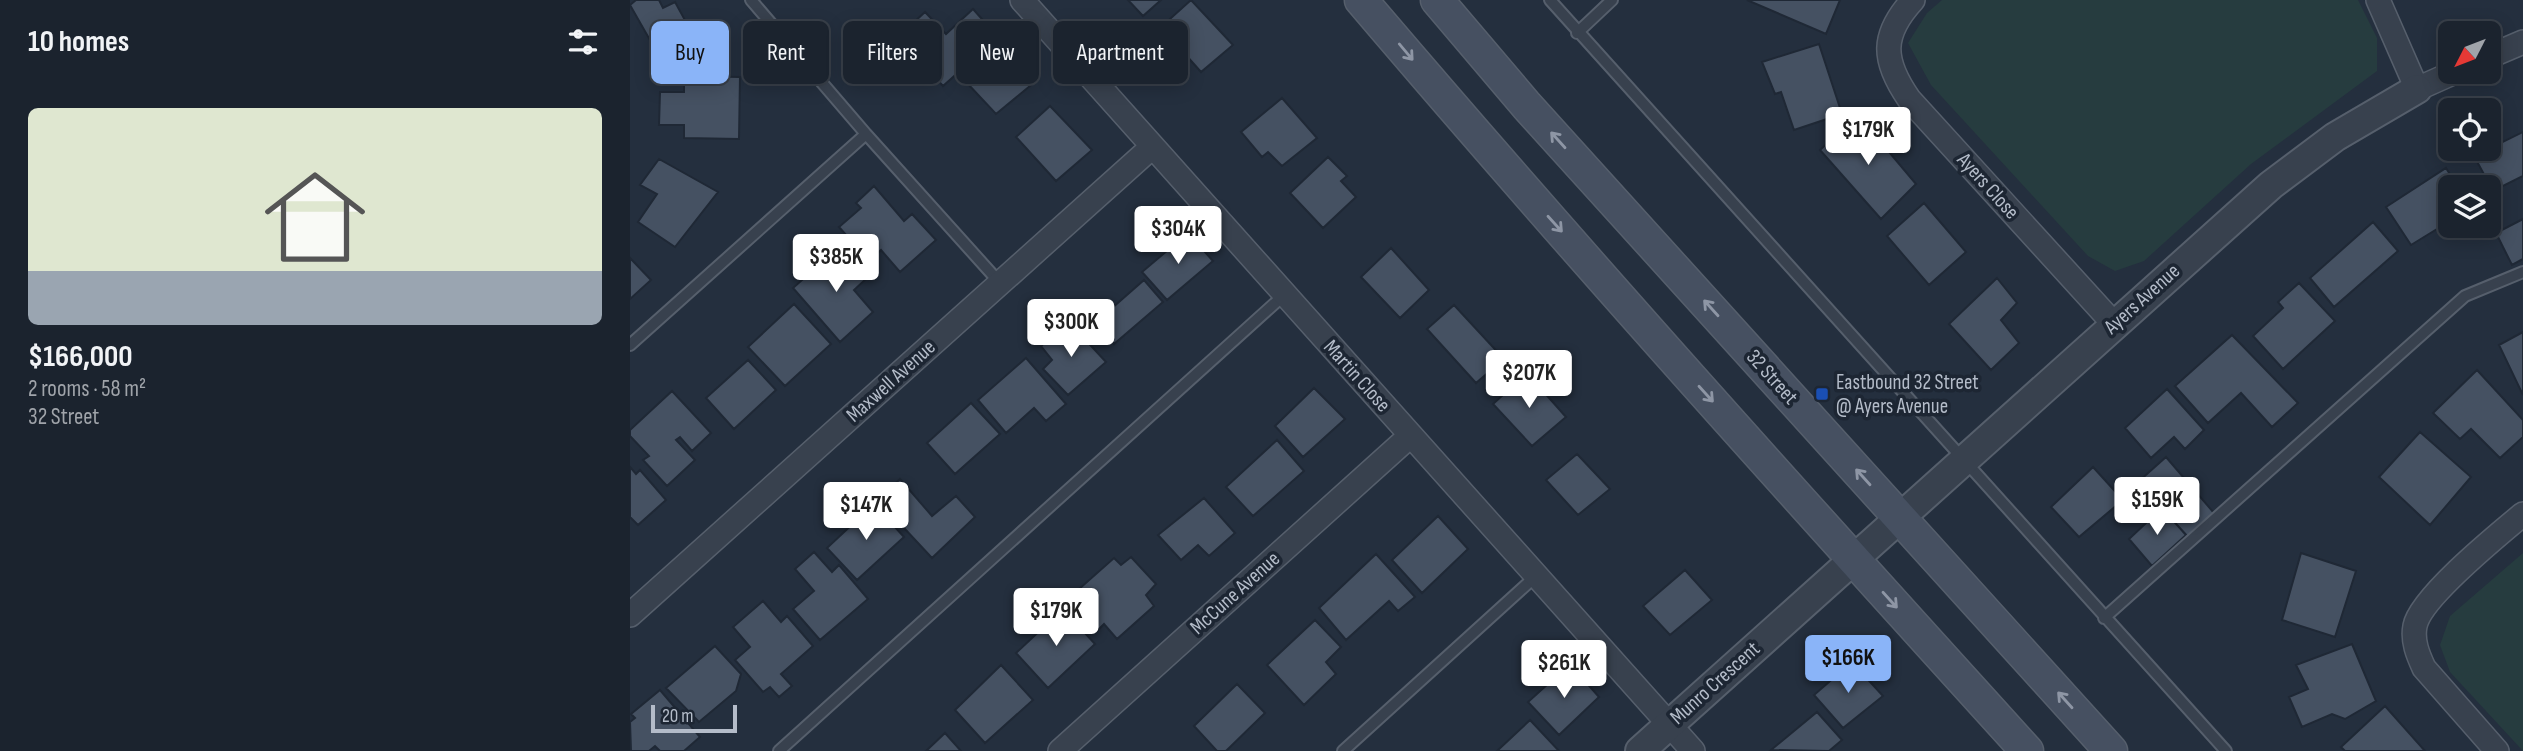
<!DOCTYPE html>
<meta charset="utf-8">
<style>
:root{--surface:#1b232e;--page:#282f3a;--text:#f1f3f6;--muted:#a0a4aa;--line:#39404a;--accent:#8ab4f8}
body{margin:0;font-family:"Sofia Sans Condensed",sans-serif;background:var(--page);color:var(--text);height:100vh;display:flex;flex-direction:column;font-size:26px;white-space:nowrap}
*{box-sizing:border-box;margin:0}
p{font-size:23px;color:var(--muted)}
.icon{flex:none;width:38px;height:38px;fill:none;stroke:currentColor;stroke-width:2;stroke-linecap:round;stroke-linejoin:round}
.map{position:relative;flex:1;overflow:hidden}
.panel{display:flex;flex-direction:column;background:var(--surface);width:630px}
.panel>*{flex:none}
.hud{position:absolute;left:21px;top:21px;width:665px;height:63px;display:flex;gap:14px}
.needle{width:46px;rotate:228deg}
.tools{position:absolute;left:1808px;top:21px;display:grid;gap:14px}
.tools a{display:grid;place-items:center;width:63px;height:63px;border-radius:10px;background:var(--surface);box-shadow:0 4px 18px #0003,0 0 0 2px var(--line);font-size:35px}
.scale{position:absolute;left:21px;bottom:18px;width:86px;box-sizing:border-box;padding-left:7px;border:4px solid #b4bcc9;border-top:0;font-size:19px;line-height:24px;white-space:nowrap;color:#b4bcc9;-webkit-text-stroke:5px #1d2633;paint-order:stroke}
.price{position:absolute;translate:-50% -60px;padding:0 16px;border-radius:7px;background:#fff;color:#222;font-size:23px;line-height:46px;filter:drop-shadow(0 2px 4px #0008)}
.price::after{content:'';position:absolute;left:50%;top:42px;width:21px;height:16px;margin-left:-10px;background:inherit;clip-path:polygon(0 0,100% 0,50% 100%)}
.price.selected{background:var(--accent);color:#111}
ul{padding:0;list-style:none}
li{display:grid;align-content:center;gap:14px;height:371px;padding:0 28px}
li+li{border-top:2px solid var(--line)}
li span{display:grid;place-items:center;height:217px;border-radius:10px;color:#555}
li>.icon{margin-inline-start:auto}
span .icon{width:126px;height:126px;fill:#fffc;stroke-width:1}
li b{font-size:30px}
h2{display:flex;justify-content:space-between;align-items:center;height:84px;padding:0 28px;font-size:30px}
.chip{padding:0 24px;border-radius:10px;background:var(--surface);box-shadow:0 4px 18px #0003,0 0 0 2px var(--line);font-size:24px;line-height:63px}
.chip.selected{background:var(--accent);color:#111}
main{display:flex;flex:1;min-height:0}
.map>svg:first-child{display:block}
</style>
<main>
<section class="panel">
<h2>10 homes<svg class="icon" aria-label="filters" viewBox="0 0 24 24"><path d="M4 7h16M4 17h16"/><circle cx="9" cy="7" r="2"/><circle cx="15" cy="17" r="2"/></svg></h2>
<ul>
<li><span style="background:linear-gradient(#dfe7d0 75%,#9aa5b1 0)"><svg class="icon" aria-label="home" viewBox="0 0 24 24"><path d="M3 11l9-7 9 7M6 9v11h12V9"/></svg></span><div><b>$166,000</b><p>2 rooms · 58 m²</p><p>32 Street</p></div></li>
</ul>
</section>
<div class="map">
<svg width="1893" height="751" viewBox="0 0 1893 751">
<rect width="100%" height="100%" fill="#242f3e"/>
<path fill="#263c3f" d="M1312,0H1728L1747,38V71L1621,164L1514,261L1485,271L1458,256L1301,85L1278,43L1297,13Z
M1893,553V751L1820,672L1810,645L1820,616Z"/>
<path fill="#455162" stroke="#1f2835" stroke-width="2" d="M6,0H29L33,8L45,2L72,51L37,70L0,5Z
M498,0H531L513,16Z
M561,0L603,45L571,72L531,27Z
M1117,0H1210L1196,34Z
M343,9L368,37L313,86L268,37L295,12L316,34Z
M1189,44L1212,114L1164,130L1151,92L1145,94L1132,62Z
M375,47L406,81L366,114L337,83Z
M54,76L110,77L109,139L54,138V125H29L30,92H54Z
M652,98L687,138L652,166L638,152L632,157L611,132Z
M420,106L462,150L426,181L386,137Z
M1228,115L1286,184L1251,219L1190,150Z
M1893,132V176L1863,191L1844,156Z
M698,157L717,176L711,181L726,197L693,228L660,193Z
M29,159L88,192L45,247L8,222L27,194L10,185Z
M1816,168L1828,187H1820V221L1781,245L1756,207Z
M244,186L274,221L282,214L306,240L270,272L251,250L239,261L209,227L231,208L226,203Z
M1294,203L1336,252L1299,285L1257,236Z
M1893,219V259L1882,265L1866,233Z
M1743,222L1768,251L1704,307L1680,278Z
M558,233L583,261L537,300L512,272Z
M210,246L237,278L224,290L243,312L210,342L163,288Z
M761,248L799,290L770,318L731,277Z
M0,258L21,280L0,299Z
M1367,278L1387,303L1371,320L1389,343L1361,370L1319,324Z
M514,280L533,302L484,344L465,323Z
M1669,283L1705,321L1653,369L1623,336L1653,308L1648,302Z
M164,304L201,344L155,386L118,347Z
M824,305L874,359L846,383L797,329Z
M439,322L476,362L438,395L413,369L422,360L411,346Z
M1893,332V395L1869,345Z
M1602,335L1668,403L1642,427L1611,393L1578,423L1545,386Z
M396,358L436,404L416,421L404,408L376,433L348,400Z
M118,360L146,390L104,429L76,398Z
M1847,370L1893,420V437L1870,458L1841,429L1830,439L1803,413Z
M897,373L936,417L902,446L863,404Z
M684,388L715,419L673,457L645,426Z
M1537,389L1574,430L1555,449L1544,437L1521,458L1495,428Z
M42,391L81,433L62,451L50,437L46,440L65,460L37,486L13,460L19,456L0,436V430Z
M341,403L370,434L325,474L297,443Z
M1790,432L1841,477L1800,525L1749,477Z
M647,440L674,471L623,516L596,487Z
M947,454L980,489L948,515L916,480Z
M1536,457L1584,513L1559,538L1508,482Z
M0,467L6,474L10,470L36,500L8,525L0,517Z
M1463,467L1493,500L1449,537L1421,507Z
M270,479L302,516L326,496L345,517L302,558L248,500Z
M574,498L605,533L579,556L568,545L551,560L528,535Z
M244,504L274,537L227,580L197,548Z
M1532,508L1556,535L1522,566L1499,539Z
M808,516L838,549L792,593L762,560Z
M184,552L202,572L209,565L238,599L190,640L163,609L184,591L165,569Z
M1671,553L1726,571L1705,637L1652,620Z
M746,554L785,597L768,611L759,601L716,640L689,608Z
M501,557L526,584L516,595L524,606L487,639L474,624L468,630L440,597L484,558L491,565Z
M1055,570L1082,600L1040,635L1013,606Z
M133,601L151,622L157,616L183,646L151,674L162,686L149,697L140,687L133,692L105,660L120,647L103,627Z
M433,609L465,644L418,688L386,653Z
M685,620L711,647L696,662L706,674L674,705L637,665Z
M1722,644L1746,701L1715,719L1702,714L1672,727L1659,697L1678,689L1666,665Z
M85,646L111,674L106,691L69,722L36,688Z
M1222,662L1253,696L1213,728L1184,695Z
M940,664L969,697L929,735L898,702Z
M371,665L403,700L355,743L325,710Z
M607,684L635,713L596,751H587L564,726Z
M30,690L70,737L54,751H30L25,746L19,751H1L0,722L5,718L1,714Z
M1755,706L1795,751H1715L1711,747Z
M1187,712L1212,740L1199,751L1141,750Z
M900,720L929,751H867Z
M315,733L331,751H296Z"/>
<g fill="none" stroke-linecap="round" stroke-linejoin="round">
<g stroke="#565f6c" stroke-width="14">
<path id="service" d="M121,0L236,134L370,283
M920,0L1596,751
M947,33L982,0
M0,345L236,134
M1474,618L1835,296L1893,272
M149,751L654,295
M713,751L906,576"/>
</g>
<g stroke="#565f6c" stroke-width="26">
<path id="minor" d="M392,0L1063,751
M1283,0C1251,35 1252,60 1279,99L1484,324
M1748,0L1787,89L1825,72
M1858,57L1893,42
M0,615L522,147
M430,751L780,436
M1867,751L1794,668C1788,655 1782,641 1785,626C1790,598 1869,534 1893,514"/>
</g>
<g stroke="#565f6c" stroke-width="32">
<path id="tertiary" d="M1010,751L1641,185L1705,137L1787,89"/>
</g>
<g stroke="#565f6c" stroke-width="35">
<path id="secondary" d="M731,0C948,255 1172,503 1397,751
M807,0L897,106L1481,751"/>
</g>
<use href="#service" stroke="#38414e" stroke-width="10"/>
<use href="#minor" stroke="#38414e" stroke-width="23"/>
<use href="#tertiary" stroke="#38414e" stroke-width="28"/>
<use href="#secondary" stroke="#465061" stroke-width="32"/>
</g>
<defs><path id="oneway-shaft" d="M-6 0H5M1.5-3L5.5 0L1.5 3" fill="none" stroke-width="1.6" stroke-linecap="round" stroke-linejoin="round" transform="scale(1.75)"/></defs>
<g stroke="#8e96a5">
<use href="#oneway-shaft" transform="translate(776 52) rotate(50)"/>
<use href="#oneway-shaft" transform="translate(928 140) rotate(-132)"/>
<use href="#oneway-shaft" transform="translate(925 224) rotate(48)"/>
<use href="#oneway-shaft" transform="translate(1081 308) rotate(-132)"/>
<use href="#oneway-shaft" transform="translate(1076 394) rotate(48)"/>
<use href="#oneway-shaft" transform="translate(1233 477) rotate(-132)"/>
<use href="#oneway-shaft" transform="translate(1260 600) rotate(48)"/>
<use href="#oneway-shaft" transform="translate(1435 700) rotate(-132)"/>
</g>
<rect fill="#1a4fb4" stroke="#1d2633" stroke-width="2.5" x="1185" y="387" width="14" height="14" rx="3.5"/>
<g text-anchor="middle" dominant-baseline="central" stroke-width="7" stroke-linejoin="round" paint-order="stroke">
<g font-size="21" fill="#b4bcc9" stroke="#1d2633">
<text transform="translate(1358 186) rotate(48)">Ayers Close</text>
<text transform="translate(1512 299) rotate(-42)">Ayers Avenue</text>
<text transform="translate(727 376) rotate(48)">Martin Close</text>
<text transform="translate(1142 377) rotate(48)">32 Street</text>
<text transform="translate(261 381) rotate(-42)">Maxwell Avenue</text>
<text transform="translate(605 593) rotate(-42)">McCune Avenue</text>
<text transform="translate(1085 683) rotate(-42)">Munro Crescent</text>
</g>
<g font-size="21" fill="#b4bcc9" stroke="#1d2633" text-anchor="start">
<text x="1206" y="382">Eastbound 32 Street<tspan x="1206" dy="24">@ Ayers Avenue</tspan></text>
</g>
</g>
</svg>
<div class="tools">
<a><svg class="needle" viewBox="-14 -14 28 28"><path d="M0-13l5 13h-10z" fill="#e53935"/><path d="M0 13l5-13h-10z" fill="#a0a4aa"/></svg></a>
<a><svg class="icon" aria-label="locate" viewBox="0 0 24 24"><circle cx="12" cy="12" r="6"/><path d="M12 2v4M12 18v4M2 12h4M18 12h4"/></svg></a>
<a><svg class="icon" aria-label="layers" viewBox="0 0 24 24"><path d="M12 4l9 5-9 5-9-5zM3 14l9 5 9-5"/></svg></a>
</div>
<div class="scale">20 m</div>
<b class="price" style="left:1238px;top:167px">$179K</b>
<b class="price" style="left:548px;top:266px">$304K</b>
<b class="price" style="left:206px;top:294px">$385K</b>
<b class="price" style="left:441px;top:359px">$300K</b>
<b class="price" style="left:899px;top:410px">$207K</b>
<b class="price" style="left:1527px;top:537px">$159K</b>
<b class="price" style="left:236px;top:542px">$147K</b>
<b class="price" style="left:426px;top:648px">$179K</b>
<b class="price selected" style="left:1218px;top:695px">$166K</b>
<b class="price" style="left:934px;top:700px">$261K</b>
<div class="hud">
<a class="chip selected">Buy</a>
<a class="chip">Rent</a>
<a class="chip">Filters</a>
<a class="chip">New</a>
<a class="chip">Apartment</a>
</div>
</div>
</main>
